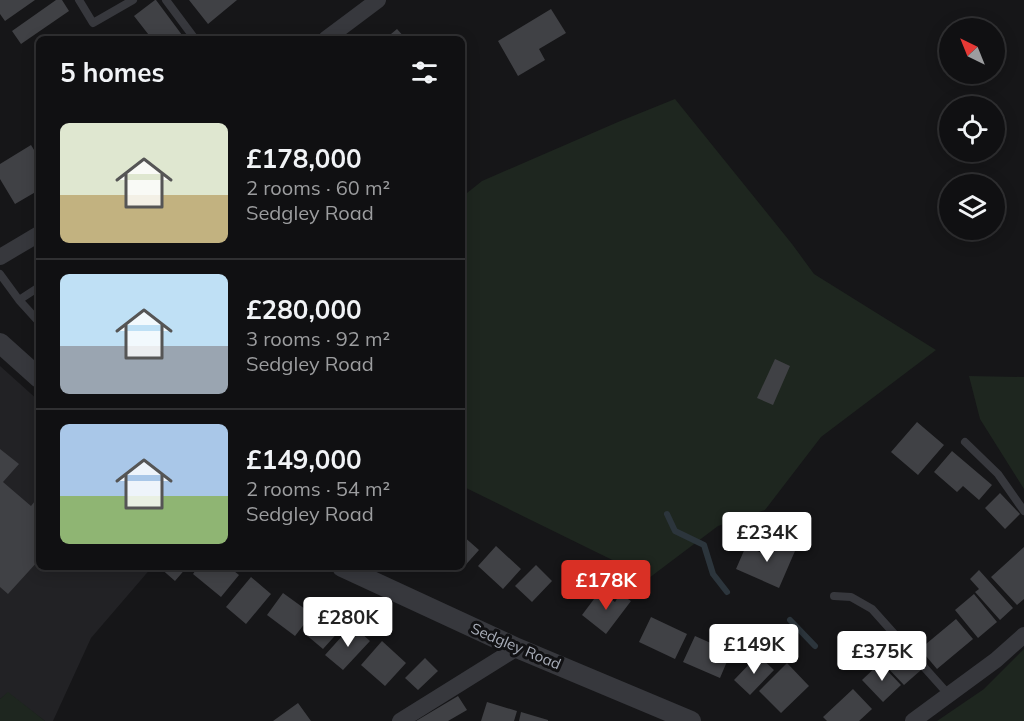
<!DOCTYPE html>
<meta charset="utf-8">
<style>
:root{--surface:#101012;--page:#1e1e20;--text:#f1f3f6;--muted:#9c9d9f;--line:#303032;--accent:#d93025}
body{margin:0;font-family:Mulish,sans-serif;background:var(--page);color:var(--text);height:100vh;display:flex;flex-direction:column;font-size:22px;white-space:nowrap}
*{box-sizing:border-box;margin:0}
p{font-size:20px;color:var(--muted)}
.icon{flex:none;width:33px;height:33px;fill:none;stroke:currentColor;stroke-width:2;stroke-linecap:round;stroke-linejoin:round}
.map{position:relative;flex:1;overflow:hidden}
.sheet{position:absolute;left:36px;top:36px;width:429px;height:534px;display:flex;flex-direction:column;background:var(--surface);border-radius:9px;box-shadow:0 3px 15px #0003,0 0 0 2px var(--line)}
.sheet>*{flex:none}
.needle{width:39px;rotate:317deg}
.fabs{position:absolute;left:939px;top:18px;display:grid;gap:12px}
.fabs a{display:grid;place-items:center;width:66px;height:66px;border-radius:50%;background:var(--surface);box-shadow:0 3px 15px #0003,0 0 0 2px var(--line);font-size:30px}
.price{position:absolute;translate:-50% -51px;padding:0 14px;border-radius:6px;background:#fff;color:#222;font-size:20px;line-height:39px;filter:drop-shadow(0 2px 3px #0008)}
.price::after{content:'';position:absolute;left:50%;top:36px;width:18px;height:14px;margin-left:-9px;background:inherit;clip-path:polygon(0 0,100% 0,50% 100%)}
.price.on{background:var(--accent);color:#fff}
ul{padding:0;list-style:none}
li{display:flex;align-items:center;gap:18px;height:150px;padding:0 24px}
li+li{border-top:2px solid var(--line)}
li span{display:grid;place-items:center;flex:none;width:168px;height:120px;border-radius:9px;color:#555}
li>.icon{margin-inline-start:auto}
span .icon{width:72px;height:72px;fill:#fffc;stroke-width:1}
li b{font-size:26px}
h2{display:flex;justify-content:space-between;align-items:center;height:72px;padding:0 24px;font-size:26px}
.map>svg:first-child{display:block}
</style>
<div class="map">
<svg width="1024" height="721" viewBox="0 0 1024 721">
<rect width="100%" height="100%" fill="#161618"/>
<path fill="#222225" d="M0,366L39,401V567H152L91,638L53,721H45L8,693L0,699Z"/>
<path fill="#1e261f" d="M675,99L792,244L814,274L936,350L821,437L765,510L718,526L649,578L462,486V197L482,181L618,122Z
M969,376L1024,377V489L980,419Z
M1024,649V721H937L984,689Z
M8,692L45,721H0V699Z"/>
<g fill="none" stroke-linecap="round" stroke-linejoin="round">
<path stroke="#2c353c" stroke-width="6" d="M667,514L675,531L704,545L713,574L727,592
M790,620L815,646"/>
</g>
<path fill="#404145" d="M0,0H35L5,21L0,14Z
M56,0H62L69,11L21,44L12,31Z
M155,0H156L185,39H152L134,16Z
M189,0H237L208,24Z
M551,9L566,33L539,49L545,60L518,76L498,41Z
M397,29L406,39H385Z
M31,145L39,158V190L15,204L0,179V164Z
M775,359L790,366L773,405L757,398Z
M917,422L944,445L918,475L891,452Z
M0,449L19,464L3,482L31,506L39,496V560L8,594L0,587Z
M952,451L992,485L979,500L963,486L957,492L934,472Z
M1000,493L1020,514L1005,529L985,508Z
M462,535L479,550L461,570L457,567H462Z
M770,540L795,551L779,588L736,569L746,546L764,554Z
M496,546L521,569L503,589L478,566Z
M1024,547V599L1017,605L991,577Z
M536,565L552,581L532,602L515,586Z
M159,567H187L175,581Z
M198,567H229L239,575L221,597L193,574Z
M979,570L1013,608L1000,620L975,592L979,589L970,579Z
M251,577L271,594L246,624L226,607Z
M600,591L615,602L620,594L631,601L606,634L582,615Z
M283,593L312,614L295,636L267,615Z
M974,594L997,622L978,638L955,610Z
M322,612L341,629L323,649L304,633Z
M651,617L687,634L675,659L639,642Z
M956,619L973,639L937,669L920,649Z
M352,625L370,641L343,670L325,655Z
M695,636L731,652L720,678L683,662Z
M382,641L406,663L385,686L361,665Z
M901,647L921,670L904,685L883,663Z
M758,655L774,670L750,695L734,680Z
M425,658L438,671L418,690L405,678Z
M787,663L809,686L781,713L759,691Z
M880,663L901,685L883,702L862,680Z
M853,689L872,709L859,721H827L823,717Z
M458,696L467,710L448,721H416Z
M487,702L517,711L514,721H481Z
M298,703L311,721H273Z
M521,712L548,720V721H519Z"/>
<g fill="none" stroke-linecap="round" stroke-linejoin="round">
<path stroke="#37383d" stroke-width="8" d="M79,0L93,23L133,0
M166,0L195,39
M0,274L19,300L39,322
M19,300L39,287
M965,442L998,474L1024,511
M834,596L851,597L872,609L949,695"/>
<path stroke="#37383d" stroke-width="16" d="M326,39L378,0
M0,257L39,234
M400,721L517,648
M913,721L996,660L1024,635"/>
<path stroke="#37383d" stroke-width="20" d="M0,343L39,378
M342,567L517,648L691,721"/>
</g>
<g text-anchor="middle" dominant-baseline="central" stroke-width="6" stroke-linejoin="round" paint-order="stroke">
<g font-size="15" fill="#a8adb8" stroke="#111113">
<text transform="translate(516 646) rotate(23)">Sedgley Road</text>
</g>
</g>
</svg>
<div class="fabs">
<a><svg class="needle" viewBox="-14 -14 28 28"><path d="M0-13l5 13h-10z" fill="#e53935"/><path d="M0 13l5-13h-10z" fill="#9c9d9f"/></svg></a>
<a><svg class="icon" aria-label="locate" viewBox="0 0 24 24"><circle cx="12" cy="12" r="6"/><path d="M12 2v4M12 18v4M2 12h4M18 12h4"/></svg></a>
<a><svg class="icon" aria-label="layers" viewBox="0 0 24 24"><path d="M12 4l9 5-9 5-9-5zM3 14l9 5 9-5"/></svg></a>
</div>
<b class="price" style="left:767px;top:563px">£234K</b>
<b class="price on" style="left:606px;top:611px">£178K</b>
<b class="price" style="left:348px;top:648px">£280K</b>
<b class="price" style="left:754px;top:675px">£149K</b>
<b class="price" style="left:882px;top:682px">£375K</b>
<section class="sheet">
<h2>5 homes<svg class="icon" aria-label="filters" viewBox="0 0 24 24"><path d="M4 7h16M4 17h16"/><circle cx="9" cy="7" r="2"/><circle cx="15" cy="17" r="2"/></svg></h2>
<ul>
<li><span style="background:linear-gradient(#dfe7d0 60%,#c2b280 0)"><svg class="icon" aria-label="home" viewBox="0 0 24 24"><path d="M3 11l9-7 9 7M6 9v11h12V9"/></svg></span><div><b>£178,000</b><p>2 rooms · 60 m²</p><p>Sedgley Road</p></div></li>
<li><span style="background:linear-gradient(#bfe0f5 60%,#9aa5b1 0)"><svg class="icon" aria-label="home" viewBox="0 0 24 24"><path d="M3 11l9-7 9 7M6 9v11h12V9"/></svg></span><div><b>£280,000</b><p>3 rooms · 92 m²</p><p>Sedgley Road</p></div></li>
<li><span style="background:linear-gradient(#a9c7e8 60%,#8fb573 0)"><svg class="icon" aria-label="home" viewBox="0 0 24 24"><path d="M3 11l9-7 9 7M6 9v11h12V9"/></svg></span><div><b>£149,000</b><p>2 rooms · 54 m²</p><p>Sedgley Road</p></div></li>
</ul>
</section>
</div>
